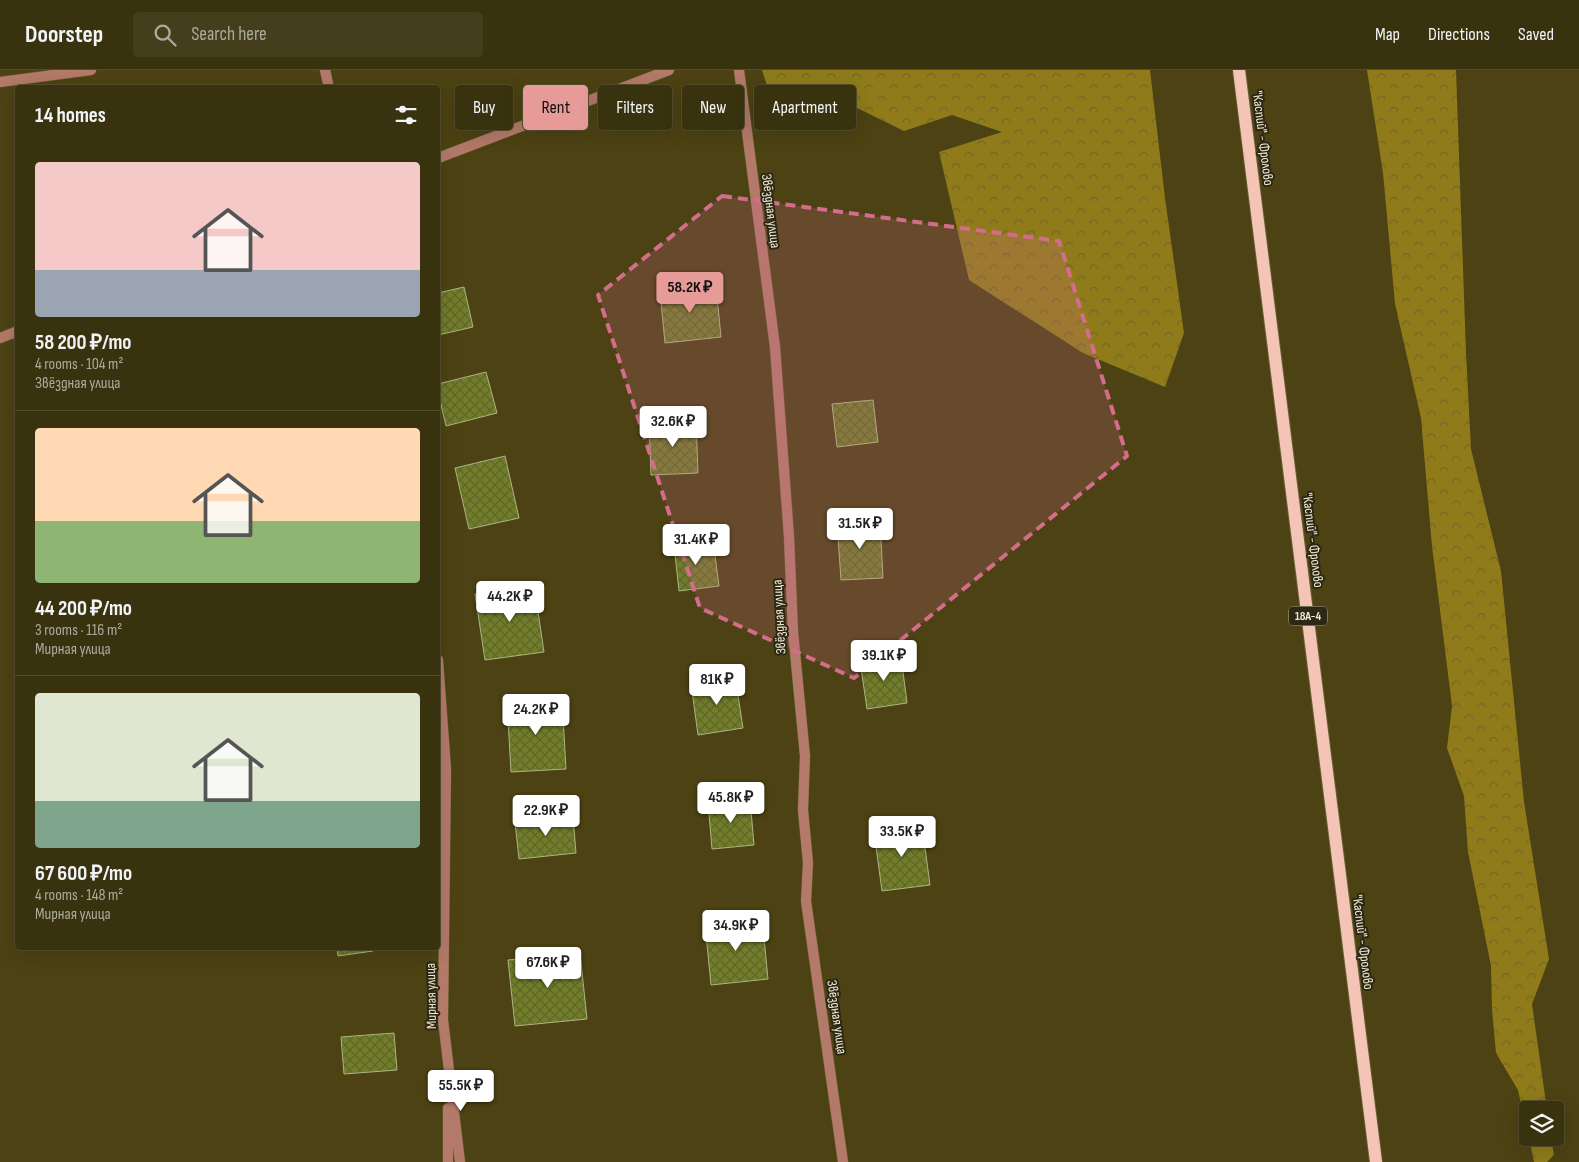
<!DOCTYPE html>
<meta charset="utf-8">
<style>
:root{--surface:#39320e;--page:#443e1c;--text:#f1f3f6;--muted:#abaa9e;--line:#534d2e;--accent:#e69b98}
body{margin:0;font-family:"Sofia Sans Condensed",sans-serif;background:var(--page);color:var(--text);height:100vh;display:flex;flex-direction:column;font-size:19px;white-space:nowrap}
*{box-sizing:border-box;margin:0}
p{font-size:16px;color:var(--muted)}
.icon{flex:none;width:28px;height:28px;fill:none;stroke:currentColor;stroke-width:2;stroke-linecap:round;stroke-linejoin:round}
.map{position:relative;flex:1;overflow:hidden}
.details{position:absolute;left:15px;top:15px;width:425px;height:865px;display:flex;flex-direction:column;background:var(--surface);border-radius:5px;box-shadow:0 5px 20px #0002,0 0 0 1px var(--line)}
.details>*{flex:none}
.banner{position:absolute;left:455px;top:15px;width:475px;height:45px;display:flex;gap:10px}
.tools{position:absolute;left:1519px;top:1031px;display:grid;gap:10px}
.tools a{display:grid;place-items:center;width:45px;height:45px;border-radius:5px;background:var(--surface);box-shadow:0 5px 20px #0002,0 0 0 1px var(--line);font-size:25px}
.price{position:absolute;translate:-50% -42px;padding:0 11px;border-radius:5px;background:#fff;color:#222;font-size:16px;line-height:32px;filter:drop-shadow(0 1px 2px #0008)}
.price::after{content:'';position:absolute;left:50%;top:30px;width:15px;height:11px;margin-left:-8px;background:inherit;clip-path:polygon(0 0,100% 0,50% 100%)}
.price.active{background:var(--accent);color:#111}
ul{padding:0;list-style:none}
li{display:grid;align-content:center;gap:10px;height:265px;padding:0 20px}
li+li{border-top:1px solid var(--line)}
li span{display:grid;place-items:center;height:155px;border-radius:5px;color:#555}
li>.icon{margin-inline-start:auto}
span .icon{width:90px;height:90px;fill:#fffc;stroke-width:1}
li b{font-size:21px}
h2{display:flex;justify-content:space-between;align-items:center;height:60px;padding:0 20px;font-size:21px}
.pill{padding:0 18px;border-radius:5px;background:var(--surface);box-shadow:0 5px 20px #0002,0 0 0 1px var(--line);font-size:18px;line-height:45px}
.pill.active{background:var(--accent);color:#111}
header{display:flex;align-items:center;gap:30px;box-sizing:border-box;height:70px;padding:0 25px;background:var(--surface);border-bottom:1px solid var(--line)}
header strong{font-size:24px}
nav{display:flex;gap:28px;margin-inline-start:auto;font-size:18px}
.search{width:350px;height:45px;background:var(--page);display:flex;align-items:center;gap:12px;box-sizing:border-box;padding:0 18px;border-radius:5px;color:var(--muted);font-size:19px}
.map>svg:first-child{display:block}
</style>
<header>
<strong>Doorstep</strong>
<div class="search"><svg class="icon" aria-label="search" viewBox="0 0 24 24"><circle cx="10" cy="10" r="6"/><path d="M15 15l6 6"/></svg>Search here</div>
<nav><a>Map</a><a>Directions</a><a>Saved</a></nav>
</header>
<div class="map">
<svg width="1579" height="1092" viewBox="0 0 1579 1092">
<defs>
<pattern id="forest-crowns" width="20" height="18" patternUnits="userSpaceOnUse" patternTransform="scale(1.25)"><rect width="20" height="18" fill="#8f7b1a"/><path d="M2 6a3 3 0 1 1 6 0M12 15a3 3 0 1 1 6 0" fill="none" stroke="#736629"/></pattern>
<pattern id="building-cross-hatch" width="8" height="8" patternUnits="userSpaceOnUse" patternTransform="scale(1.25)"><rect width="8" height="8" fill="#727e26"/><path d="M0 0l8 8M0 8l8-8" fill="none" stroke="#5f6531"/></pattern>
</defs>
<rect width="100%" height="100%" fill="#4c4213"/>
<path fill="url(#forest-crowns)" d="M762,0H1150L1165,128L1184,263L1165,317L1083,283L969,210L939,82L1002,62L952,45L904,61L847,33L798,44L769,22Z
M1367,0H1456L1466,283L1471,379L1501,501L1524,732L1549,889L1532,934L1547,1040H1528L1527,1063L1518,1020L1496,983L1492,939L1491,896L1468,782L1464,726L1447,678L1452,636L1432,476L1421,348L1395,234L1383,103Z
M1529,1068H1551L1554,1085L1547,1092H1534Z"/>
<path fill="url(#building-cross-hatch)" stroke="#acb585" d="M716,216L721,267L665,273L660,222Z
M464,217L473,257L438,265V223Z
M486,302L497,343L446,356L438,322V314Z
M873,330L878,372L837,377L832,334Z
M696,350L698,403L651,405L649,352Z
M505,386L519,448L469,459L455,398Z
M880,450L883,508L841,510L837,453Z
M713,470L719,516L679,521L674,475Z
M534,515L544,582L485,590L475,524Z
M901,586L907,633L867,639L860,591Z
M735,606L743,658L698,665L691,613Z
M562,629L566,699L511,702L507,632Z
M750,729L754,775L712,779L708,732Z
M573,746L576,783L519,789L515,752Z
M922,755L930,815L882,821L874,762Z
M762,848L768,909L711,915L705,854Z
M337,878H373V881L338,886Z
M580,883L587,949L515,956L508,890Z
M394,963L397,1000L344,1004L341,967Z"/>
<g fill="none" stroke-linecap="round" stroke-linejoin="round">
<g stroke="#6a6035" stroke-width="11">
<path id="service" d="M0,12L91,0"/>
</g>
<g stroke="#6a6035" stroke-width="11">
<path id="minor" d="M325,0L329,18
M739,0L775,277L789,467L793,562L805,686L803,740L808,793L806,831L843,1092
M438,88L669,0
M0,268L18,261
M438,590L446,699L443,950L460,1092
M448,1038V1092"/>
</g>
<g stroke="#6a6035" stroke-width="14">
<path id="primary" d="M1239,0L1376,1092"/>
</g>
<use href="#service" stroke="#b37969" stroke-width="10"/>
<use href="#minor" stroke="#b37969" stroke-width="10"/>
<use href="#primary" stroke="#f4c4b6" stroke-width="12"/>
</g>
<path fill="#d46c8b" fill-opacity="0.2" stroke="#d46c8b" stroke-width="4" stroke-dasharray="10 6" stroke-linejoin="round" d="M722,126L1059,171L1127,386L854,608L700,538L598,225Z"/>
<g text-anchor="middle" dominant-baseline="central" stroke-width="4" stroke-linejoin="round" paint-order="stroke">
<rect fill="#2d2815" stroke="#b6b099" stroke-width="1" x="1289" y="536.5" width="38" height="19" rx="4"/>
<g font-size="12" font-weight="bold" fill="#f0ebd2">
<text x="1308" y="546">18А-4</text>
</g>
<g font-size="14" fill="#f0ebd2" stroke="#2d2815">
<text transform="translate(1263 68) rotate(83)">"Каспий" - Фролово</text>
<text transform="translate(771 141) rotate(83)">Звёздная улица</text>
<text transform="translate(1313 470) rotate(83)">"Каспий" - Фролово</text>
<text transform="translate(779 547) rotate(-93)">Звёздная улица</text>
<text transform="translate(1363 872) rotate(83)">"Каспий" - Фролово</text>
<text transform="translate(431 926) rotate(-91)">Мирная улица</text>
<text transform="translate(837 947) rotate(82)">Звёздная улица</text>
</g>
</g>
</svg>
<div class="tools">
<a><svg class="icon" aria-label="layers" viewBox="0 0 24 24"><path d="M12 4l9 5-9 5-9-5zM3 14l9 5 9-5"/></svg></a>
</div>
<b class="price active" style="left:690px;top:244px">58.2K ₽</b>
<b class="price" style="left:673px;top:378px">32.6K ₽</b>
<b class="price" style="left:860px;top:480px">31.5K ₽</b>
<b class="price" style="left:696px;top:496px">31.4K ₽</b>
<b class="price" style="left:510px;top:553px">44.2K ₽</b>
<b class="price" style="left:884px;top:612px">39.1K ₽</b>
<b class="price" style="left:717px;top:636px">81K ₽</b>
<b class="price" style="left:536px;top:666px">24.2K ₽</b>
<b class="price" style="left:731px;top:754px">45.8K ₽</b>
<b class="price" style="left:546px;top:767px">22.9K ₽</b>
<b class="price" style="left:902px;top:788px">33.5K ₽</b>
<b class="price" style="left:736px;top:882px">34.9K ₽</b>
<b class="price" style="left:548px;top:919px">67.6K ₽</b>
<b class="price" style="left:461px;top:1042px">55.5K ₽</b>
<div class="banner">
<a class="pill">Buy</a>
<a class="pill active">Rent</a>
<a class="pill">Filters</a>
<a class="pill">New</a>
<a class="pill">Apartment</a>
</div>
<section class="details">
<h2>14 homes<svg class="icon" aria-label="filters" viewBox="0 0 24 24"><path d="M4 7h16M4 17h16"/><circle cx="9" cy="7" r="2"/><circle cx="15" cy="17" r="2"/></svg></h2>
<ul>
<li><span style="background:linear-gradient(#f6c9c9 70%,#9aa5b1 0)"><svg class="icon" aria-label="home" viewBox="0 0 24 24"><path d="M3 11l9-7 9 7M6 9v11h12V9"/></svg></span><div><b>58 200 ₽/mo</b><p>4 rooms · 104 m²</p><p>Звёздная улица</p></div></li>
<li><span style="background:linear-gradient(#ffd9b3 60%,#8fb573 0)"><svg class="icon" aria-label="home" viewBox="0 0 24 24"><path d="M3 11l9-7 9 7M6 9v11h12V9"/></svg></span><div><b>44 200 ₽/mo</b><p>3 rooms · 116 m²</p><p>Мирная улица</p></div></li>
<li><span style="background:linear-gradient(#dfe7d0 70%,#7fa58c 0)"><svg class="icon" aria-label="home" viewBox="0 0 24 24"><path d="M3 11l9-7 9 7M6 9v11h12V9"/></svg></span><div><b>67 600 ₽/mo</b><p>4 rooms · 148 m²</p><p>Мирная улица</p></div></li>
</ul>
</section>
</div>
